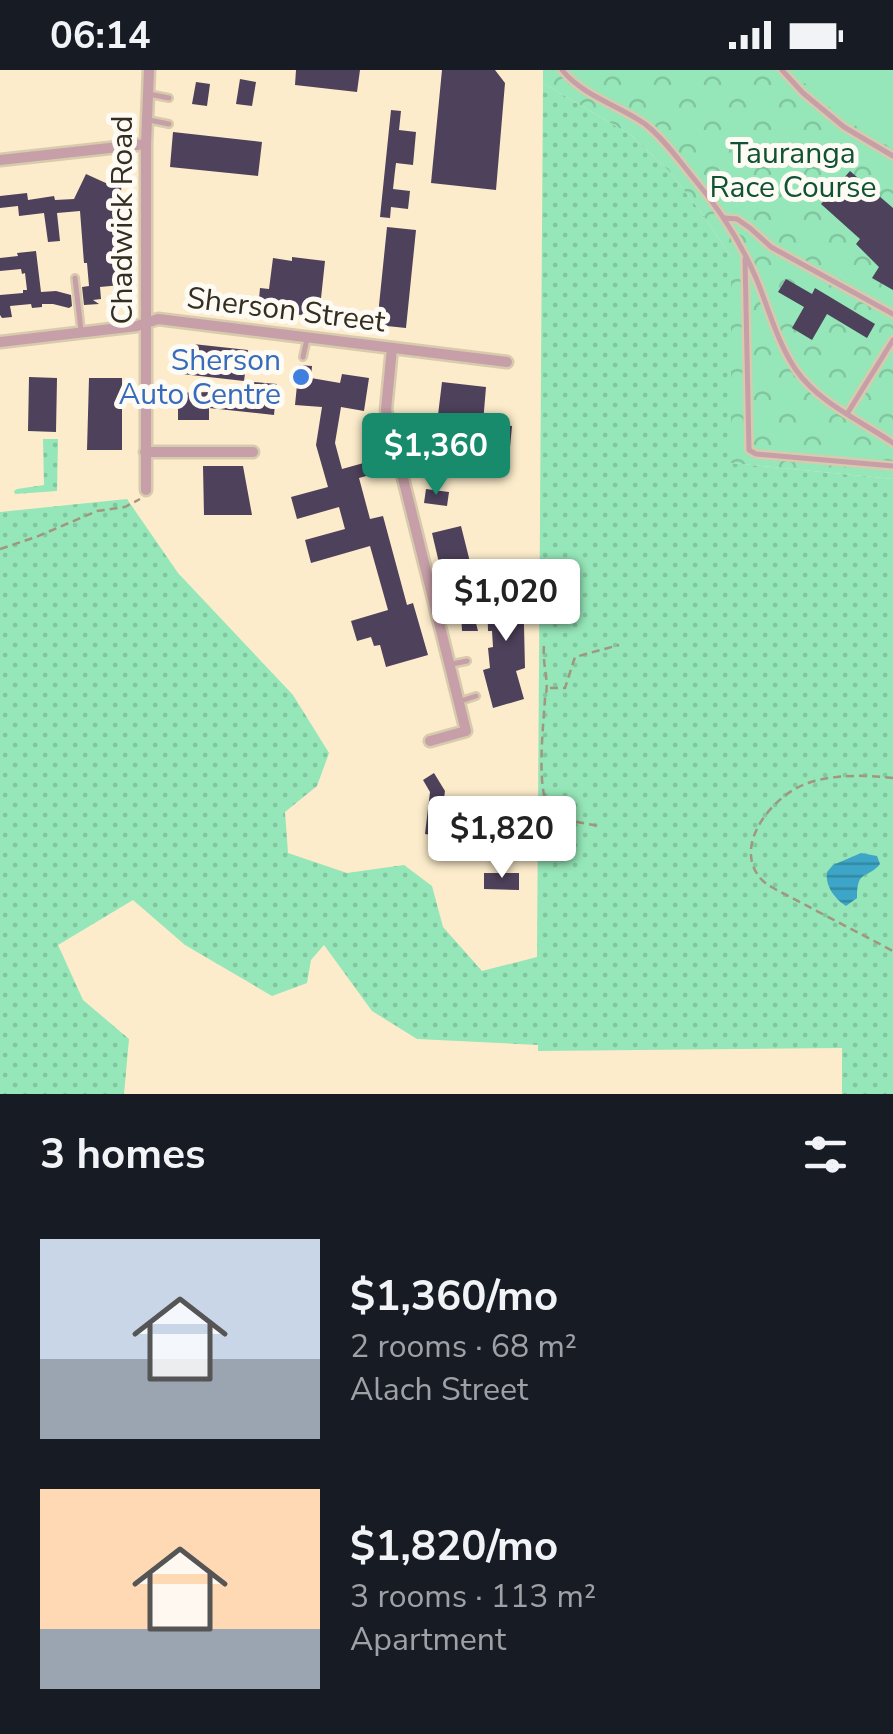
<!DOCTYPE html>
<meta charset="utf-8">
<style>
:root{--surface:#171b24;--page:#242831;--text:#f1f3f6;--muted:#9ea1a6;--accent:#178b6c}
body{margin:0;font-family:"Nunito Sans",sans-serif;background:var(--page);color:var(--text);height:100vh;display:flex;flex-direction:column;font-size:38px;white-space:nowrap}
*{box-sizing:border-box;margin:0}
p{font-size:32px;color:var(--muted)}
.icon{flex:none;width:55px;height:55px;fill:none;stroke:currentColor;stroke-width:2;stroke-linecap:round;stroke-linejoin:round}
.map{position:relative;height:1024px;overflow:hidden}
.details{display:flex;flex-direction:column;background:var(--surface);flex:1}
.details>*{flex:none}
.price{position:absolute;translate:-50% -85px;padding:0 22px;border-radius:10px;background:#fff;color:#222;font-size:32px;line-height:65px;filter:drop-shadow(0 2px 5px #0008)}
.price::after{content:'';position:absolute;left:50%;top:60px;width:30px;height:22px;margin-left:-15px;background:inherit;clip-path:polygon(0 0,100% 0,50% 100%)}
.price.active{background:var(--accent);color:#fff}
ul{padding:0;list-style:none}
li{display:flex;align-items:center;gap:30px;height:250px;padding:0 40px}
li span{display:grid;place-items:center;flex:none;width:280px;height:200px;border-radius:0px;color:#555}
li>.icon{margin-inline-start:auto}
span .icon{width:120px;height:120px;fill:#fffc;stroke-width:1}
li b{font-size:42px}
h2{display:flex;justify-content:space-between;align-items:center;height:120px;padding:0 40px;font-size:42px}
.status{display:flex;justify-content:space-between;align-items:center;height:70px;padding:0 50px;background:var(--surface);direction:ltr}
.status svg{height:28px;fill:currentColor}
.map>svg:first-child{display:block}
</style>
<div class="status"><b>06:14</b><svg viewBox="0 0 49 12"><path d="M0 12V9h3v3zM5 12V6h3v6zM10 12V3h3v9zM15 12V0h3v12zM26 1h20v11H26zM47 4h2v5h-2z"/></svg></div>
<div class="map">
<svg width="893" height="1024" viewBox="0 0 893 1024">
<defs>
<pattern id="grass-dots" width="8" height="8" patternUnits="userSpaceOnUse" patternTransform="scale(2.5)"><rect width="8" height="8" fill="#95e6b8"/><path d="M2 2h.1M6 6h.1" fill="none" stroke="#81c69e" stroke-width="1.8" stroke-linecap="round"/></pattern>
<pattern id="park-crowns" width="20" height="18" patternUnits="userSpaceOnUse" patternTransform="scale(2.5)"><rect width="20" height="18" fill="#95e6b8"/><path d="M2 6a3 3 0 1 1 6 0M12 15a3 3 0 1 1 6 0" fill="none" stroke="#81c69e"/></pattern>
<pattern id="water-rules" width="6" height="5" patternUnits="userSpaceOnUse" patternTransform="scale(2.5)"><rect width="6" height="5" fill="#3da6c8"/><path d="M0 2.5h6" fill="none" stroke="#3488a2"/></pattern>
</defs>
<rect width="100%" height="100%" fill="#fceccb"/>
<path fill="url(#grass-dots)" d="M543,13L631,65L670,102L701,142L731,187V393L893,409V1024H842V978L538,981V975L417,969L372,941L324,875L311,890L307,913L272,926L185,875L133,830L58,875L83,930L129,969L124,1024H0V442L127,429L178,503L293,625L329,683L317,716L285,742L288,783L347,803L404,795L432,816L443,857L482,901L537,887Z
M43,369H58L57,421L15,424L14,421L17,419L44,415Z"/>
<path fill="url(#park-crowns)" d="M543,0H893V409L731,393V187L701,142L670,102L631,65L543,13Z"/>
<path fill="#95e6b8" d="M791,0H863L893,22V79L837,44Z"/>
<path fill="url(#water-rules)" d="M861,783L877,786L880,794C867,810 857,798 857,828L846,836C835,829 825,816 827,802L833,795Z"/>
<path fill="#4e415b" d="M296,0H360L357,22L295,15Z
M442,0H495L505,13L496,120L431,113Z
M240,9L256,12L252,36L236,34Z
M196,12L210,14L207,36L192,34Z
M391,40L401,41L399,60L416,62L413,95L396,93L395,101L393,119L410,121L408,139L391,137L390,148L380,147Z
M173,62L262,72L258,106L170,97Z
M850,101L893,138V220L872,208L879,197L856,174L860,169L821,134Z
M108,103H122L120,144H123L124,165L120,166L124,198L119,199L121,215L100,217L101,229L93,230L99,234L84,235L82,217L89,216L87,193H84L80,141L57,143L60,171L48,172L44,143L19,146L18,136L0,138V126L27,123L28,130L54,126L55,130L74,129L86,104L108,114Z
M387,157L416,160L406,258L377,255Z
M36,181L41,222L56,221L71,225L72,236L69,238L53,234H42V237L32,238L31,234L10,236L12,247L2,248L0,245V225L23,223V220H27L25,203L22,204L21,199L0,201V188L18,186L17,183Z
M292,187L325,191L319,247L258,240L260,218L269,219L273,188L292,191Z
M786,209L812,224L815,218L875,254L867,268L827,244L812,270L792,258L804,237L778,222Z
M193,274L248,280L244,311L182,304L184,279L192,280Z
M299,295L312,296L311,308L340,313L342,304L369,308L364,341L341,337L335,373L342,399L378,389L381,402L359,408L370,449L383,446L407,535L413,533L428,585L386,597L380,575L374,576L371,567L357,571L351,551L388,540L370,476L311,493L305,470L345,459L339,437L297,449L291,427L328,417L316,375L322,337L295,335Z
M29,307L57,308L56,362L28,361Z
M89,308H122V380H87Z
M253,312L277,314L274,345L209,338V350H178V335H169V323L253,321Z
M442,312L486,317L483,353L512,356L510,377L458,371L460,348L438,345Z
M203,396H243L252,445H204Z
M426,419L449,422L447,436L424,433Z
M461,456L473,504L464,506L478,561H462L461,542L451,544L432,463Z
M523,515L525,598L516,601L524,629L493,638L483,600L490,598L488,578L493,577L492,561H488L487,516Z
M434,703L445,721L439,766L425,764L430,722L423,710Z
M484,803H519V820L484,819Z"/>
<g fill="none" stroke-linecap="round" stroke-linejoin="round">
<g stroke="#d8caad" stroke-width="10">
<path id="lane" d="M562,0C583,26 618,35 645,54C663,68 677,88 691,105C718,137 740,170 756,208C769,239 777,272 796,300C820,334 860,350 893,373
M782,0L803,23L844,57L893,86
M149,24L169,28
M149,50L169,54
M725,148L737,149L750,158L771,177L893,244
M745,189L749,380L756,384L893,396
M75,208L81,260
M303,287L307,269
M847,344L893,270
M452,594L467,591
M461,631L476,626"/>
</g>
<g stroke="#d8caad" stroke-width="15">
<path id="street" d="M0,90L146,74
M0,272L137,256L158,249L507,292
M392,278L386,340L466,661L430,671
M145,382H253
M146,420V74L149,0"/>
</g>
<path stroke="#a1967e" stroke-width="2.5" stroke-dasharray="8 5" stroke-linecap="butt" d="M0,479L36,467L97,441L125,437L140,429
M544,576C542,594 550,613 545,628C544,651 534,730 553,743C565,751 584,753 598,756
M550,618H565L575,587L619,575
M893,708C865,705 835,704 808,713C774,724 730,776 762,810C766,814 770,816 775,819L893,881"/>
<use href="#lane" stroke="#c79fa8" stroke-width="5"/>
<use href="#street" stroke="#c79fa8" stroke-width="10"/>
</g>
<circle fill="#3f7fe0" stroke="#fefaf4" stroke-width="4" cx="301" cy="307" r="10"/>
<g text-anchor="middle" dominant-baseline="central" stroke-width="10" stroke-linejoin="round" paint-order="stroke">
<g font-size="30" fill="#105235" stroke="#fefaf4">
<text x="793" y="83">Tauranga<tspan x="793" dy="34">Race Course</tspan></text>
</g>
<g font-size="30" fill="#342e22" stroke="#fefaf4">
<text transform="translate(122 150) rotate(-90)">Chadwick Road</text>
<text transform="translate(286 240) rotate(7)">Sherson Street</text>
</g>
<g font-size="30" fill="#366cbe" stroke="#fefaf4" text-anchor="end">
<text x="281" y="290">Sherson<tspan x="281" dy="34">Auto Centre</tspan></text>
</g>
</g>
</svg>
<b class="price active" style="left:436px;top:428px">$1,360</b>
<b class="price" style="left:506px;top:574px">$1,020</b>
<b class="price" style="left:502px;top:811px">$1,820</b>
</div>
<section class="details">
<h2>3 homes<svg class="icon" aria-label="filters" viewBox="0 0 24 24"><path d="M4 7h16M4 17h16"/><circle cx="9" cy="7" r="2"/><circle cx="15" cy="17" r="2"/></svg></h2>
<ul>
<li><span style="background:linear-gradient(#c9d6e8 60%,#9aa5b1 0)"><svg class="icon" aria-label="home" viewBox="0 0 24 24"><path d="M3 11l9-7 9 7M6 9v11h12V9"/></svg></span><div><b>$1,360/mo</b><p>2 rooms · 68 m²</p><p>Alach Street</p></div></li>
<li><span style="background:linear-gradient(#ffd9b3 70%,#9aa5b1 0)"><svg class="icon" aria-label="home" viewBox="0 0 24 24"><path d="M3 11l9-7 9 7M6 9v11h12V9"/></svg></span><div><b>$1,820/mo</b><p>3 rooms · 113 m²</p><p>Apartment</p></div></li>
</ul>
</section>
